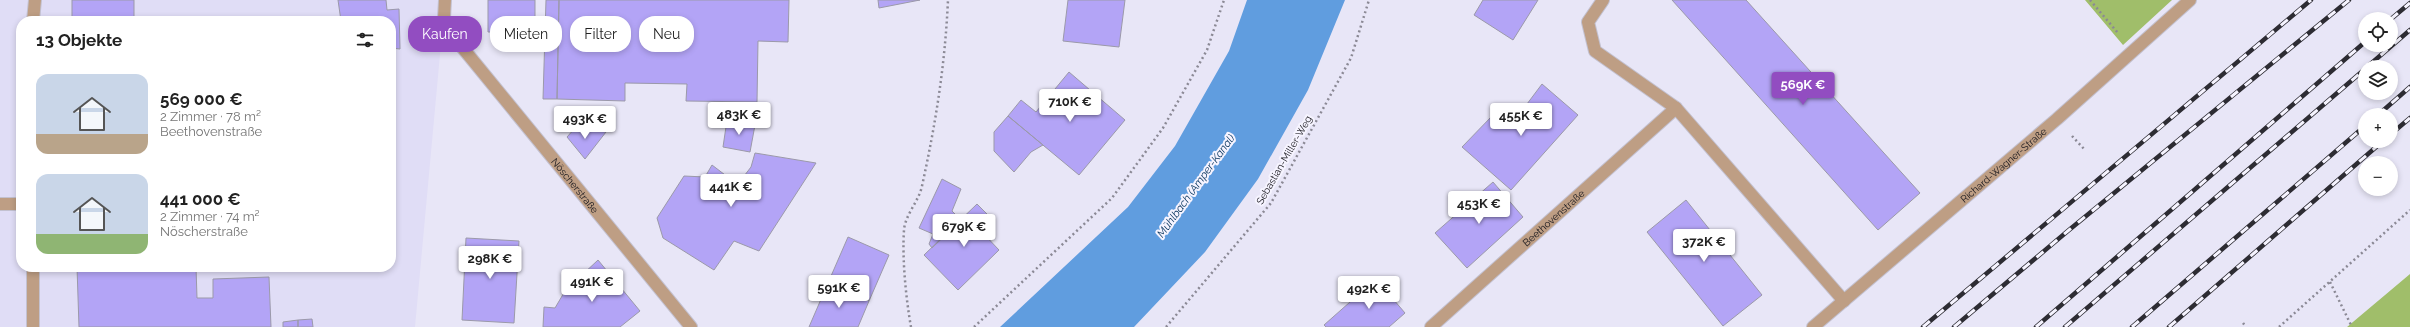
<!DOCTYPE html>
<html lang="de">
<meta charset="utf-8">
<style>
:root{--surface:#fff;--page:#f6f6f6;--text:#222;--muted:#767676;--accent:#924dc1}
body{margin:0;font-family:Raleway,sans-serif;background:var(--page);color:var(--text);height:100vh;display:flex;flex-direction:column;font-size:15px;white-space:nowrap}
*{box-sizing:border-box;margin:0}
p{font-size:13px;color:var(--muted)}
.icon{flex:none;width:22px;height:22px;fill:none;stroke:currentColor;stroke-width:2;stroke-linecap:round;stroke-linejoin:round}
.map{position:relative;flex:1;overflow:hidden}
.drawer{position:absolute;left:16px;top:16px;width:380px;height:256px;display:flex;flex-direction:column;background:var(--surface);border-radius:16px;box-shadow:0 2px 6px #0003}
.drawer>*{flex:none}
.hud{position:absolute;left:408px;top:16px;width:380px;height:36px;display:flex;gap:8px}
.controls{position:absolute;left:2358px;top:12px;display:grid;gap:8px}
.controls a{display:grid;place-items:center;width:40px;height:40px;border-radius:50%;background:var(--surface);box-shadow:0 2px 6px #0003;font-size:20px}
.price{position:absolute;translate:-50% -34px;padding:0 9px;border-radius:4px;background:#fff;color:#222;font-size:13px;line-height:26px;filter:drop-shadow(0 1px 2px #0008)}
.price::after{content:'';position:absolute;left:50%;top:24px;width:12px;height:9px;margin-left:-6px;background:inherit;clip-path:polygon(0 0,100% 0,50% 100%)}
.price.on{background:var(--accent);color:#fff}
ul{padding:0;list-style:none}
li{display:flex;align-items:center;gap:12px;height:100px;padding:0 20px}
li span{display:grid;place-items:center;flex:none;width:112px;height:80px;border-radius:12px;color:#555}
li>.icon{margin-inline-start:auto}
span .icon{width:48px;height:48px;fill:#fffc;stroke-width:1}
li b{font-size:17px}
h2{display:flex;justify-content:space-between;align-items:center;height:48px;padding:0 20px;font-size:17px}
.tag{padding:0 14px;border-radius:16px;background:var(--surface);box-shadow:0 2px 6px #0003;font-size:14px;line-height:36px}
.tag.on{background:var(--accent);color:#fff}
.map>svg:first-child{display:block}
</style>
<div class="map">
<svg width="2410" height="327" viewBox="0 0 2410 327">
<rect width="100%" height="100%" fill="#e8e6f7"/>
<path fill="#e0ddf6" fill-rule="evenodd" d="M0,0H445L415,327H0ZM21,21H391V267H21Z"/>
<path fill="#a0be6a" d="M2085,0H2172L2123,45Z
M2410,274V327H2347Z"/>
<path fill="#609ddf" d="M1247,0H1345L1308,90L1258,179L1205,252L1134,327H1000L1128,207L1175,146L1229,51Z"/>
<path fill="#b3a4f6" stroke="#9b99a9" d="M72,0H134V21H72Z
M338,0H386L387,10L399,9L400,49L391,48V21H341Z
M488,0H535V42H500V32H488Z
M546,0H559L557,99H543Z
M559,0H789L788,42L758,41L757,102L686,101L687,84L625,83V101L557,99Z
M878,0H920L879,8Z
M1068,0H1125L1119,47L1063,41Z
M1483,0H1538L1513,40L1474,15Z
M1672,0H1746L1920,193L1878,230Z
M1069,72L1125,120L1079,175L1008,116L1021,100L1036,112Z
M1542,84L1578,115L1511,190L1462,147L1493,115L1509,128Z
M1008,116L1043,145L1031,152L1014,172L994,151V132Z
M727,120L755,125L750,152L723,147Z
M575,128L606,132L585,159L567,137Z
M755,153L816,163L759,251L734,241L714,270L663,238L657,218L684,176L705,177L712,165L733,181L741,180L751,167Z
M942,179L961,189L952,211L961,220L932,248L929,244L933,234L919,228Z
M1493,182L1523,217L1467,268L1435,233Z
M1686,200L1762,295L1723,326L1647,232Z
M977,204L993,220L981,231L999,250L958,290L924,255Z
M848,237L889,255L869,301L828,283Z
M466,238L519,241L514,323L462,320Z
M598,260L640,311L620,327H543L544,307L555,308L565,291Z
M77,267H196L197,298H213V279L269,277L271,327H79Z
M1376,279L1405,313L1389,327H1326L1324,325Z
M828,283L869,301L858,327H809Z
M312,319L313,327H298V320Z
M298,320V327H283V322Z"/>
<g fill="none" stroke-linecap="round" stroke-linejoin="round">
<g stroke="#c3c1d0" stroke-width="14">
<path id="service" d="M0,204H21"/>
</g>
<g stroke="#c3c1d0" stroke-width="14">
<g id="minor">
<path id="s1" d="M445,0L444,18L457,41L691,327"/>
<path d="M1603,0L1588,22L1595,51L1676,108L1844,301"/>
<path id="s2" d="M1431,327L1676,108"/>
<path id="s3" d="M1813,327L2057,119L2190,0"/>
</g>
</g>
<g stroke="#c3c1d0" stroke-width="14">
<path id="tertiary" d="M33,21L35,0
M33,267V327"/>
</g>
<path stroke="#8b8995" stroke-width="2.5" stroke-dasharray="2 3" stroke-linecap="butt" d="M2090,0L2118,33
M2072,136L2085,150
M2330,282L2352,327
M2243,323L2246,327
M911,327C906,299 902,259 904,230C905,215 919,201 922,186C936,122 945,65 948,0
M974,327L1112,198L1163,128L1207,50L1224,0
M1166,327L1271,203L1351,58L1369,0
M2279,327L2410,210"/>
<use href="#service" stroke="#be9e84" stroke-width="12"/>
<use href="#minor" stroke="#be9e84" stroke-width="12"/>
<use href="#tertiary" stroke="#be9e84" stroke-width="12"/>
<g stroke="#2d2c33" stroke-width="4.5">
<path id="rail" d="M2391,19L2410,3
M2367,67L2410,30
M2378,115L2410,87
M2391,134L2410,118
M1923,327L2311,0
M1954,327L2069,230L2349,0
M2036,327L2365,42
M2065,327L2365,69
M2132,327L2365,126
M2169,327L2383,141"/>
</g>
<use href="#rail" stroke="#f6f4ff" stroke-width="3" stroke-dasharray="9" stroke-linecap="butt"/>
</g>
<g text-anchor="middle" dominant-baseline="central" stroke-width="4" stroke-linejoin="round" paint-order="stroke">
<g font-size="10" fill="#18171d" stroke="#f6f4ff">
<text transform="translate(1284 160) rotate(-60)">Sebastian-Miller-Weg</text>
<text stroke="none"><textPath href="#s3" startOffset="250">Richard-Wagner-Straße</textPath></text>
<text stroke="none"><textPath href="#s1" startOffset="231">Nöscherstraße</textPath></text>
<text stroke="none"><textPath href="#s2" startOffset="164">Beethovenstraße</textPath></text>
</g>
<g font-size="11" font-style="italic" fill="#04325c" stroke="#f6f4ff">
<text transform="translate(1196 186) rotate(-54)">Mühlbach (Amper-Kanal)</text>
</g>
</g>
</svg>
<div class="controls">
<a><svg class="icon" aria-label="locate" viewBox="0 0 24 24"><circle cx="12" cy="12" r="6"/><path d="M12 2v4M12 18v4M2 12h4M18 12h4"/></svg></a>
<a><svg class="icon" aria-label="layers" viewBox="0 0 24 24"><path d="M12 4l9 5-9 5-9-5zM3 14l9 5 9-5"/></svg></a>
<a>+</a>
<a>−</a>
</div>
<b class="price on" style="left:1803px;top:106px">569K €</b>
<b class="price" style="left:1070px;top:123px">710K €</b>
<b class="price" style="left:739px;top:136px">483K €</b>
<b class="price" style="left:1521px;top:137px">455K €</b>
<b class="price" style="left:585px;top:140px">493K €</b>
<b class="price" style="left:731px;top:208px">441K €</b>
<b class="price" style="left:1479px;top:225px">453K €</b>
<b class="price" style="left:964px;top:248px">679K €</b>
<b class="price" style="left:1704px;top:263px">372K €</b>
<b class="price" style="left:490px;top:280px">298K €</b>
<b class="price" style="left:592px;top:303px">491K €</b>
<b class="price" style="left:839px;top:309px">591K €</b>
<b class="price" style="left:1369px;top:310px">492K €</b>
<div class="hud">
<a class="tag on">Kaufen</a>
<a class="tag">Mieten</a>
<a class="tag">Filter</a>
<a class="tag">Neu</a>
</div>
<section class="drawer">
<h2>13 Objekte<svg class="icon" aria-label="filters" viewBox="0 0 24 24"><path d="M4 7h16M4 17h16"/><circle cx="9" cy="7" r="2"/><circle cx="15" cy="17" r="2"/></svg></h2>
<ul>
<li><span style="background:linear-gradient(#c9d6e8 75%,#b9a48a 0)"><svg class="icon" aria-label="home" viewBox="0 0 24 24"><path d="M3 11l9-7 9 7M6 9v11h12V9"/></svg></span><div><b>569 000 €</b><p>2 Zimmer · 78 m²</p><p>Beethovenstraße</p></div></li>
<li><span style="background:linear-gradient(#c9d6e8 75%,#8fb573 0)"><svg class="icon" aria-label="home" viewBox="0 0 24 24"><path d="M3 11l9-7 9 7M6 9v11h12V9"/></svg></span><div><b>441 000 €</b><p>2 Zimmer · 74 m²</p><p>Nöscherstraße</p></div></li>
</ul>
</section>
</div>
